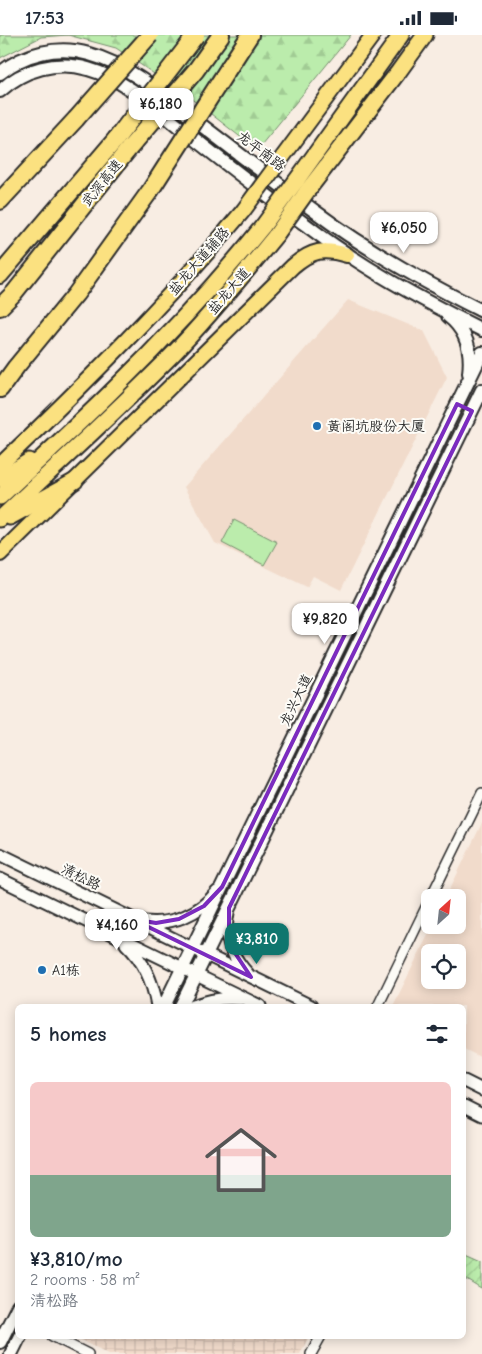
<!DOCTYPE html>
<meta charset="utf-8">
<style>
:root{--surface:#fff;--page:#f6f6f7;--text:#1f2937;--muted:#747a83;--accent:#0f766e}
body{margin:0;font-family:"Comic Neue","LXGW WenKai TC",sans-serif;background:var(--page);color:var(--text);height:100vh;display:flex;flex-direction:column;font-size:19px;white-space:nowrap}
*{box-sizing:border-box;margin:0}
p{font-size:16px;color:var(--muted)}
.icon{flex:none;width:28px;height:28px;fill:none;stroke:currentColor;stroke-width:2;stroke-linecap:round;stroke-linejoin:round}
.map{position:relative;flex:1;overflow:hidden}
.drawer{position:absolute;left:15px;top:969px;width:451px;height:335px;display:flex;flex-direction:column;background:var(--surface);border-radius:8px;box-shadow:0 2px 12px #0003}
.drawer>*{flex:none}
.needle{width:32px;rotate:27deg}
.controls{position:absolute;left:421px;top:854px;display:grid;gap:10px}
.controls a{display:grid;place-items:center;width:45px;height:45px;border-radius:8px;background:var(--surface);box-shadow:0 2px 12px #0003;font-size:25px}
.price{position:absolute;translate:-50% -42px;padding:0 11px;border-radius:10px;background:#fff;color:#222;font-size:16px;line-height:32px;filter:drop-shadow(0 1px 2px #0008)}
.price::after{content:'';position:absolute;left:50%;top:30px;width:15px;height:11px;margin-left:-8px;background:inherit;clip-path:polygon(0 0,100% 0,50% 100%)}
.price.selected{background:var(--accent);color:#fff}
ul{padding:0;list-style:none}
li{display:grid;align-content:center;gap:10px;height:265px;padding:0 15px}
li span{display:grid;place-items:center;height:155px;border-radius:8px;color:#555}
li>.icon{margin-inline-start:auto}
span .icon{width:90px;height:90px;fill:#fffc;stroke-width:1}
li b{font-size:21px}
h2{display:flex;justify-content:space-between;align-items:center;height:60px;padding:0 15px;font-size:21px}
.status{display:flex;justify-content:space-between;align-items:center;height:35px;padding:0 25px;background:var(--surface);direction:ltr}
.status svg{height:14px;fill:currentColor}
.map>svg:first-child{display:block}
</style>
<div class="status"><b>17:53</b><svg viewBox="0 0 49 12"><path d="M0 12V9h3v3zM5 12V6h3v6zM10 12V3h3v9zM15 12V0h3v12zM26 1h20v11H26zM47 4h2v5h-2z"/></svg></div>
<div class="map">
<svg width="482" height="1319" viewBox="0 0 482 1319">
<defs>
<pattern id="industrial-grid" width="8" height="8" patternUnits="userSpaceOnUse" patternTransform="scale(1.25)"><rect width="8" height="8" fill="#f1dbcb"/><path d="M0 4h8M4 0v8" fill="none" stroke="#cfbcae"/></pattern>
<pattern id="forest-firs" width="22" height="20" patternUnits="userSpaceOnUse" patternTransform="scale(1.25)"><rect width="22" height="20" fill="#bbecac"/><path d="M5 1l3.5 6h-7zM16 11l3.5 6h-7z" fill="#a1cb94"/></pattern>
<pattern id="garden-furrows" width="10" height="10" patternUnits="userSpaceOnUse" patternTransform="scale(1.25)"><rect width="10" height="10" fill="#bbecac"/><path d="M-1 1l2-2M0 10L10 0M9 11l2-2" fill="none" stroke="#a1cb94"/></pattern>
</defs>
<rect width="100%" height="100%" fill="#f8ede3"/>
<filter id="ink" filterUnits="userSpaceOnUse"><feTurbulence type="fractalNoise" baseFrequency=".02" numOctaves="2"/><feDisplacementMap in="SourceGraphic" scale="10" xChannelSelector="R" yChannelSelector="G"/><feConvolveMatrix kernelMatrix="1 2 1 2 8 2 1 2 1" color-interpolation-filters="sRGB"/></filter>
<g filter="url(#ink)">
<path fill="#f1dbcb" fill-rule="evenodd" d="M348,265L424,296L447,342L341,555L313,541L307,552L215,508L184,452Z
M482,788V1023L464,1014V971H393L433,890H458V862H446ZM430,918H458V945H430Z"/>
<path fill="url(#industrial-grid)" d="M74,1301H309L300,1319H109Z"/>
<path fill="#bbecac" stroke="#738c6c" d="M234,485L277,507L264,530L222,508Z"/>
<path fill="url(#forest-firs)" stroke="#738c6c" d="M0,0H351L257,115L197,68L116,13L68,0L41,2L0,23Z"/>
<path fill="url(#garden-furrows)" stroke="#738c6c" d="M464,1219L482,1227V1254L464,1243Z"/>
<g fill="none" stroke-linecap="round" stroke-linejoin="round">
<g stroke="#2b2b2b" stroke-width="12">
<path id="minor" d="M431,862L482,758
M378,971L430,864
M52,1301L88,1319
M311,1319L321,1301"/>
</g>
<g stroke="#2b2b2b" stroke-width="15">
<path id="tertiary" d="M0,819L311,971
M0,844L260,971
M228,878C223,901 232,922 248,939
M145,887C173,890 199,879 217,857
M126,909C144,926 153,947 157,971
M193,971C208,965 223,962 240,964
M464,1046L482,1055
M464,1071L482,1080"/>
</g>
<g stroke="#2b2b2b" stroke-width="16">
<path id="secondary" d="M0,38C25,18 58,10 89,19C127,29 162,59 192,83C233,114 274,146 316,177C368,216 424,247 482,276
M0,56C23,34 57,25 88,34C124,44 154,72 183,95C224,127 264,159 306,190C361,232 420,264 482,295
M448,281C466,295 472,315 469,338
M164,971L482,318
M181,971L482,355
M0,1307L18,1271
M11,1319L20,1301"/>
</g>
<g stroke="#2b2b2b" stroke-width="18">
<path id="primary" d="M276,131L373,0
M0,430C85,349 168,266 243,176
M0,519L293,231C312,215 323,213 347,220"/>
</g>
<g stroke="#2b2b2b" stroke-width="19">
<path id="trunk" d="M296,146L401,0
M308,155L399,36L425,0
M0,444L29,426
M0,462C38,426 78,390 115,353C168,301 217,248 263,191
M10,482L75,446
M0,484C58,429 118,375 174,318C210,281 243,240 276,200"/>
</g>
<g stroke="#2b2b2b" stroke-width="20">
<path id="motorway" d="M213,11L221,0
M230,31L250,0
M0,166L76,84
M0,240L116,104
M0,272L14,258L127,116
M0,354L16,332L76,259L150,156"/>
</g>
<use href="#minor" stroke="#fdfcf7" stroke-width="9"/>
<use href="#tertiary" stroke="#fdfcf7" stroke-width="11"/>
<use href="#secondary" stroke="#fdfcf7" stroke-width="12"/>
<use href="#primary" stroke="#fbe180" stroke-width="14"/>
<use href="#trunk" stroke="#fbe180" stroke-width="15"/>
<use href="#motorway" stroke="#fbe180" stroke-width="16"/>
<g stroke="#2b2b2b" stroke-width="18" stroke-linecap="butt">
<path id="primary-bridge" d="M243,176L276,131"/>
</g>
<g stroke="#2b2b2b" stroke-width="19" stroke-linecap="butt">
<path id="trunk-bridge" d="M263,191L296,146
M276,200L308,155"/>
</g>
<g stroke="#2b2b2b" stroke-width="20" stroke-linecap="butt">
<path id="motorway-bridge" d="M76,84L150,0
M116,104L196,0
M127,116L196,35L213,11
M150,156L230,31"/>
</g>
<use href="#primary-bridge" stroke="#fbe180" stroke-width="14"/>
<use href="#trunk-bridge" stroke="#fbe180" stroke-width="15"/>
<use href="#motorway-bridge" stroke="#fbe180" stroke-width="16"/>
</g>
</g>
<path fill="none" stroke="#7b2cbf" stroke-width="4" stroke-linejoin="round" d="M457,369L472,376L229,873V909L251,942L132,884L156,888L179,884L204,871L222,852Z"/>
<g fill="#1f6fb2" stroke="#fdfcf7" stroke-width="2">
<circle cx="317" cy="391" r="5"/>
<circle cx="42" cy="935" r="5"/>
</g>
<g text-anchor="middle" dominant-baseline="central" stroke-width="4" stroke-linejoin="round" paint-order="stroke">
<g font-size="14" fill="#2b2b2b" stroke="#fdfcf7">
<text transform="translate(261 116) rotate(37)">龙平南路</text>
<text transform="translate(102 148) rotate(-51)">武深高速</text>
<text transform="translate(199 226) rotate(-49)">盐龙大道辅路</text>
<text transform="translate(229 256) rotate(-49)">盐龙大道</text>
<text transform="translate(296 665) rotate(-64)">龙兴大道</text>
<text transform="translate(81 842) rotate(26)">清松路</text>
</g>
<g font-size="14" fill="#2b2b2b" stroke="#fdfcf7" text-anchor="start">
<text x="327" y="391">黄阁坑股份大厦</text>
<text x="52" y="935">A1栋</text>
</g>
</g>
</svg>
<div class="controls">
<a><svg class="needle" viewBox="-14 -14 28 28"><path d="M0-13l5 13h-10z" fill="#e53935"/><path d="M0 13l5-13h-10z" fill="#747a83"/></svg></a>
<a><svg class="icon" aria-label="locate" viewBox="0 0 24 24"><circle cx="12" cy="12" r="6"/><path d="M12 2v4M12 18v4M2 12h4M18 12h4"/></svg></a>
</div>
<b class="price" style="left:161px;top:95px">¥6,180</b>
<b class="price" style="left:404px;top:219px">¥6,050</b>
<b class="price" style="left:325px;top:610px">¥9,820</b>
<b class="price" style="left:117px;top:916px">¥4,160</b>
<b class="price selected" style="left:257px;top:930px">¥3,810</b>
<section class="drawer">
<h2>5 homes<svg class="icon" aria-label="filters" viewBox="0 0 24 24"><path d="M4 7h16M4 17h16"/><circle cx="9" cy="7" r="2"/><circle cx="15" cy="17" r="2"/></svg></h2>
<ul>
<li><span style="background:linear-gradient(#f6c9c9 60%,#7fa58c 0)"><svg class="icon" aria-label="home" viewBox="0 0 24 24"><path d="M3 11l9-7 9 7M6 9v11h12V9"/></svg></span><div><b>¥3,810/mo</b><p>2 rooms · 58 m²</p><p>清松路</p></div></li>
</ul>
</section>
</div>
